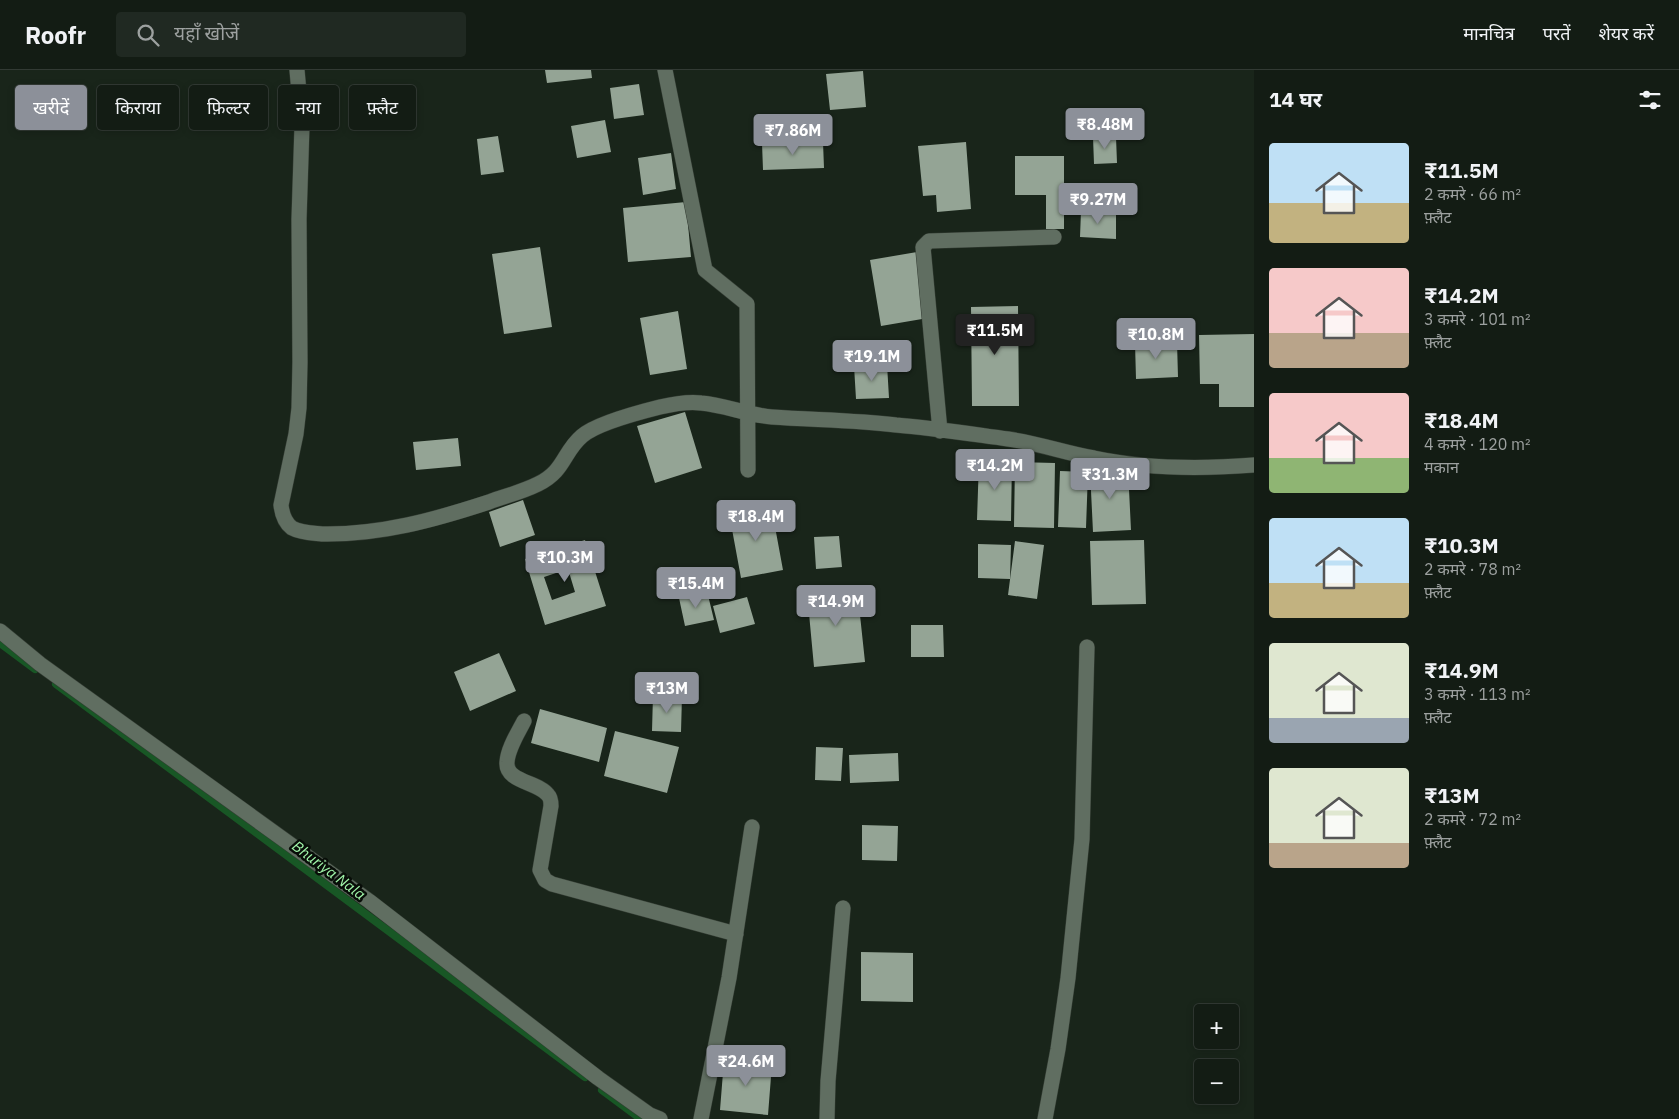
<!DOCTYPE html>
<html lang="hi">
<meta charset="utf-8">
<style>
:root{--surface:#131c14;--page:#202922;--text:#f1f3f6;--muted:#9da1a0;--line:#323a34;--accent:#8c9099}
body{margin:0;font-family:"IBM Plex Sans","Noto Sans Devanagari",sans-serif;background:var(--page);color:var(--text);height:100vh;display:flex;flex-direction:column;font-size:19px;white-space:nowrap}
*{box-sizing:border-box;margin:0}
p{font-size:16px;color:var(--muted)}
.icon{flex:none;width:28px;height:28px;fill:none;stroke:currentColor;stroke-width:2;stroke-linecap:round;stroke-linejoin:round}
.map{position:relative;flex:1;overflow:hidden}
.details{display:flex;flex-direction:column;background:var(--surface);width:425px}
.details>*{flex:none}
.banner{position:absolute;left:15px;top:15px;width:475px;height:45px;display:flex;gap:10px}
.fabs{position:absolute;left:1194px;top:934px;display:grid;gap:10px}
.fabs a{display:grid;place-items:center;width:45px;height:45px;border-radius:5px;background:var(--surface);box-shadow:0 2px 8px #0003,0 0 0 1px var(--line);font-size:25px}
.price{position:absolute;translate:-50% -42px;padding:0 11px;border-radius:5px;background:var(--accent);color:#fff;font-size:16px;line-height:32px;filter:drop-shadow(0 1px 2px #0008)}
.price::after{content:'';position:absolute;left:50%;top:30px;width:15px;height:11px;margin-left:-8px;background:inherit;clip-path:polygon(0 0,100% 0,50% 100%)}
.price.selected{background:#222;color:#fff}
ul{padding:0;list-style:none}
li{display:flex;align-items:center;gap:15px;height:125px;padding:0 15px}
li span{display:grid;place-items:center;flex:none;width:140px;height:100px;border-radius:5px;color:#555}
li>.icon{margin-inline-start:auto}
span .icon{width:60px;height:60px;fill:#fffc;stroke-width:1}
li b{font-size:21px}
h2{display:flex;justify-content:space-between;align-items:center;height:60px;padding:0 15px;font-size:21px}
.tag{padding:0 18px;border-radius:5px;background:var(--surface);box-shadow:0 2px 8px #0003,0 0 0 1px var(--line);font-size:18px;line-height:45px}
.tag.selected{background:var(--accent);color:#fff}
header{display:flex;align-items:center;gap:30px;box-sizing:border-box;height:70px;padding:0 25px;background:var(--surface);border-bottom:1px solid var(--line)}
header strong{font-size:24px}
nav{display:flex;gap:28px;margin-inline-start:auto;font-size:18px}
.search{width:350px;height:45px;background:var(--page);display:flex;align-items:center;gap:12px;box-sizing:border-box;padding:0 18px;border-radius:5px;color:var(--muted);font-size:19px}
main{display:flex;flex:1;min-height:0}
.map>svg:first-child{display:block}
</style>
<header>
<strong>Roofr</strong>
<div class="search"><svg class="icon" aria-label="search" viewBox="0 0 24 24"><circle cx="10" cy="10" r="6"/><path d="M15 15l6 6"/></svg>यहाँ खोजें</div>
<nav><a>मानचित्र</a><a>परतें</a><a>शेयर करें</a></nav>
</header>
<main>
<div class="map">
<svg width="1254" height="1049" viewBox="0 0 1254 1049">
<rect width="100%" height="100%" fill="#19251a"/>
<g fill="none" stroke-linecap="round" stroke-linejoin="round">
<path stroke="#185725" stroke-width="8" d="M0,573L35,599
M56,614L585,1007
M602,1020L641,1049"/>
</g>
<path fill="#94a495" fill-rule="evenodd" d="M545,0H591L592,8L547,13Z
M863,1L866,37L830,40L826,4Z
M639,14L644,45L614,49L610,18Z
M605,50L611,82L577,88L571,56Z
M498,66L504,102L481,105L477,69Z
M1093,67H1116L1117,93L1094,94Z
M823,72L824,98L763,100L762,73Z
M966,72L971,139L937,142L936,125L923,126L918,76Z
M671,83L676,119L643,125L638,88Z
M1015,86H1064V159H1046V125H1015Z
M686,132L691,187L628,192L623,138Z
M1081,141H1116V169L1080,167Z
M540,177L552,257L504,264L492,184Z
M917,182L928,248L881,256L870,190Z
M1018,236L1019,336H972L971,237Z
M678,241L687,299L650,305L640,248Z
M1254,264V337H1219V314H1200L1199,265Z
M1177,272L1178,307L1136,309L1135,273Z
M887,294L889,328L856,329L854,296Z
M685,342L702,398L655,413L637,356Z
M458,368L461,396L416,400L413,372Z
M979,390L1012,391L1011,451L977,450Z
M1015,392L1055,393L1054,458L1014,457Z
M1128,399L1131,460L1093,462L1090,400Z
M1060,401L1088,402L1086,458L1058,457Z
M523,430L535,465L500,477L489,442Z
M771,435L783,500L741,508L729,443Z
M839,466L842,497L816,499L814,467Z
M585,470L606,536L545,555L525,489ZM568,499L575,522L552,530L544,507Z
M1144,470L1146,534L1092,535L1090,471Z
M1015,471L1044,475L1037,529L1008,525Z
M978,474L1011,475L1010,509L978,508Z
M857,517L865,592L814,597L807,522Z
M707,521L714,550L685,556L679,528Z
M747,527L755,554L720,563L713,536Z
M911,555H943L944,587H911Z
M499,583L516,621L470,641L454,602Z
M653,625L682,626L681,662L652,661Z
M540,639L607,658L599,692L531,673Z
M615,661L679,677L667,723L604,706Z
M816,677L843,678L841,711L815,710Z
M898,683L899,711L850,713L849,685Z
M862,755L898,756L897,791L862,790Z
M861,882L913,883V932L861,931Z
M724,990L772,994L768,1045L720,1040Z"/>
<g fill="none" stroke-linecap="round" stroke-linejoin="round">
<g stroke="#353e35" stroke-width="16">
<path id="minor" d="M297,0L302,56L299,149L300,292L299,338L296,364L281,435C282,444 284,452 292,458C301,463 312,463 322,464C380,465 434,450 489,432C505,426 522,422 538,414C565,401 563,382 582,366C597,353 640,342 660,337C673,334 687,331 701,333C725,335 747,345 772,347C813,350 854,350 896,355C933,358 971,364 1008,369C1038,373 1065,383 1094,388C1146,399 1202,399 1254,395
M665,0L705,200L747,234L748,400
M940,361L923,177L929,171L1054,167
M0,561L40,594L369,831L598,1008L650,1045L660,1049
M524,651C518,663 508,678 507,692C505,712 539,712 548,725C551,728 551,732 551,736L540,800L545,810L552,814L736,864
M701,1049L729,908L752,757
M827,1049L828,1011L843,838
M1045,1049L1058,979L1068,908L1082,769L1087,577"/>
</g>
<use href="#minor" stroke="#606e61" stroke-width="15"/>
</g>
<g text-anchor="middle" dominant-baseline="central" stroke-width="5" stroke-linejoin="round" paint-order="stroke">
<g font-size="15" font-style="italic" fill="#a1f6aa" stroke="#080d08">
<text transform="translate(329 800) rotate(37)">Bhuriya Nala</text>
</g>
</g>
</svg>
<div class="fabs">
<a>+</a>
<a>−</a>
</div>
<b class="price" style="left:1105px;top:80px">₹8.48M</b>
<b class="price" style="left:793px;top:86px">₹7.86M</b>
<b class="price" style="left:1098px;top:155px">₹9.27M</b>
<b class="price selected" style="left:995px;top:286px">₹11.5M</b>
<b class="price" style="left:1156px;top:290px">₹10.8M</b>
<b class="price" style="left:872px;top:312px">₹19.1M</b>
<b class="price" style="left:995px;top:421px">₹14.2M</b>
<b class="price" style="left:1110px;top:430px">₹31.3M</b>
<b class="price" style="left:756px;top:472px">₹18.4M</b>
<b class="price" style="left:565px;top:513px">₹10.3M</b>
<b class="price" style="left:696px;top:539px">₹15.4M</b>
<b class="price" style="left:836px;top:557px">₹14.9M</b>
<b class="price" style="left:667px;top:644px">₹13M</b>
<b class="price" style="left:746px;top:1017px">₹24.6M</b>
<div class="banner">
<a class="tag selected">खरीदें</a>
<a class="tag">किराया</a>
<a class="tag">फ़िल्टर</a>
<a class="tag">नया</a>
<a class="tag">फ़्लैट</a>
</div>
</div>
<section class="details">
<h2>14 घर<svg class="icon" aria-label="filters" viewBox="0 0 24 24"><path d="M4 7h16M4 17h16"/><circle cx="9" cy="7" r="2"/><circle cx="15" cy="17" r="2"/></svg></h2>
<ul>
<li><span style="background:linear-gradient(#bfe0f5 60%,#c2b280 0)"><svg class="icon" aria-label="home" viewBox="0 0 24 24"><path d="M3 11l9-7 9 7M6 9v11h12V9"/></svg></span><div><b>₹11.5M</b><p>2 कमरे · 66 m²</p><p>फ़्लैट</p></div></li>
<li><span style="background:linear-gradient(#f6c9c9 65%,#b9a48a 0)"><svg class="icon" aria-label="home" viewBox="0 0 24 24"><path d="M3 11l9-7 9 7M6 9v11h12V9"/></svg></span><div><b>₹14.2M</b><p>3 कमरे · 101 m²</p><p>फ़्लैट</p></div></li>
<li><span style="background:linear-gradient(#f6c9c9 65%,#8fb573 0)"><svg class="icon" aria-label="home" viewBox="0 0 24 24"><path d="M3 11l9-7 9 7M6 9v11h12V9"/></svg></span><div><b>₹18.4M</b><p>4 कमरे · 120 m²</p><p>मकान</p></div></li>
<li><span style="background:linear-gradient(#bfe0f5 65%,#c2b280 0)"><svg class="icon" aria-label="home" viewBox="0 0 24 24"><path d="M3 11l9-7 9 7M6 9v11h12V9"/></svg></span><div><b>₹10.3M</b><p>2 कमरे · 78 m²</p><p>फ़्लैट</p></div></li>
<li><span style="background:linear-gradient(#dfe7d0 75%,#9aa5b1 0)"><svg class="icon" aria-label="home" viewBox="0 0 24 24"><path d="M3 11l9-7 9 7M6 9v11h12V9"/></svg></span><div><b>₹14.9M</b><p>3 कमरे · 113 m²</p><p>फ़्लैट</p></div></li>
<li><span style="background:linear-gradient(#dfe7d0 75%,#b9a48a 0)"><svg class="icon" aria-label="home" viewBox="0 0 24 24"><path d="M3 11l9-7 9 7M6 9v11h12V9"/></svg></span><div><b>₹13M</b><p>2 कमरे · 72 m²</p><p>फ़्लैट</p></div></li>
</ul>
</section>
</main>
